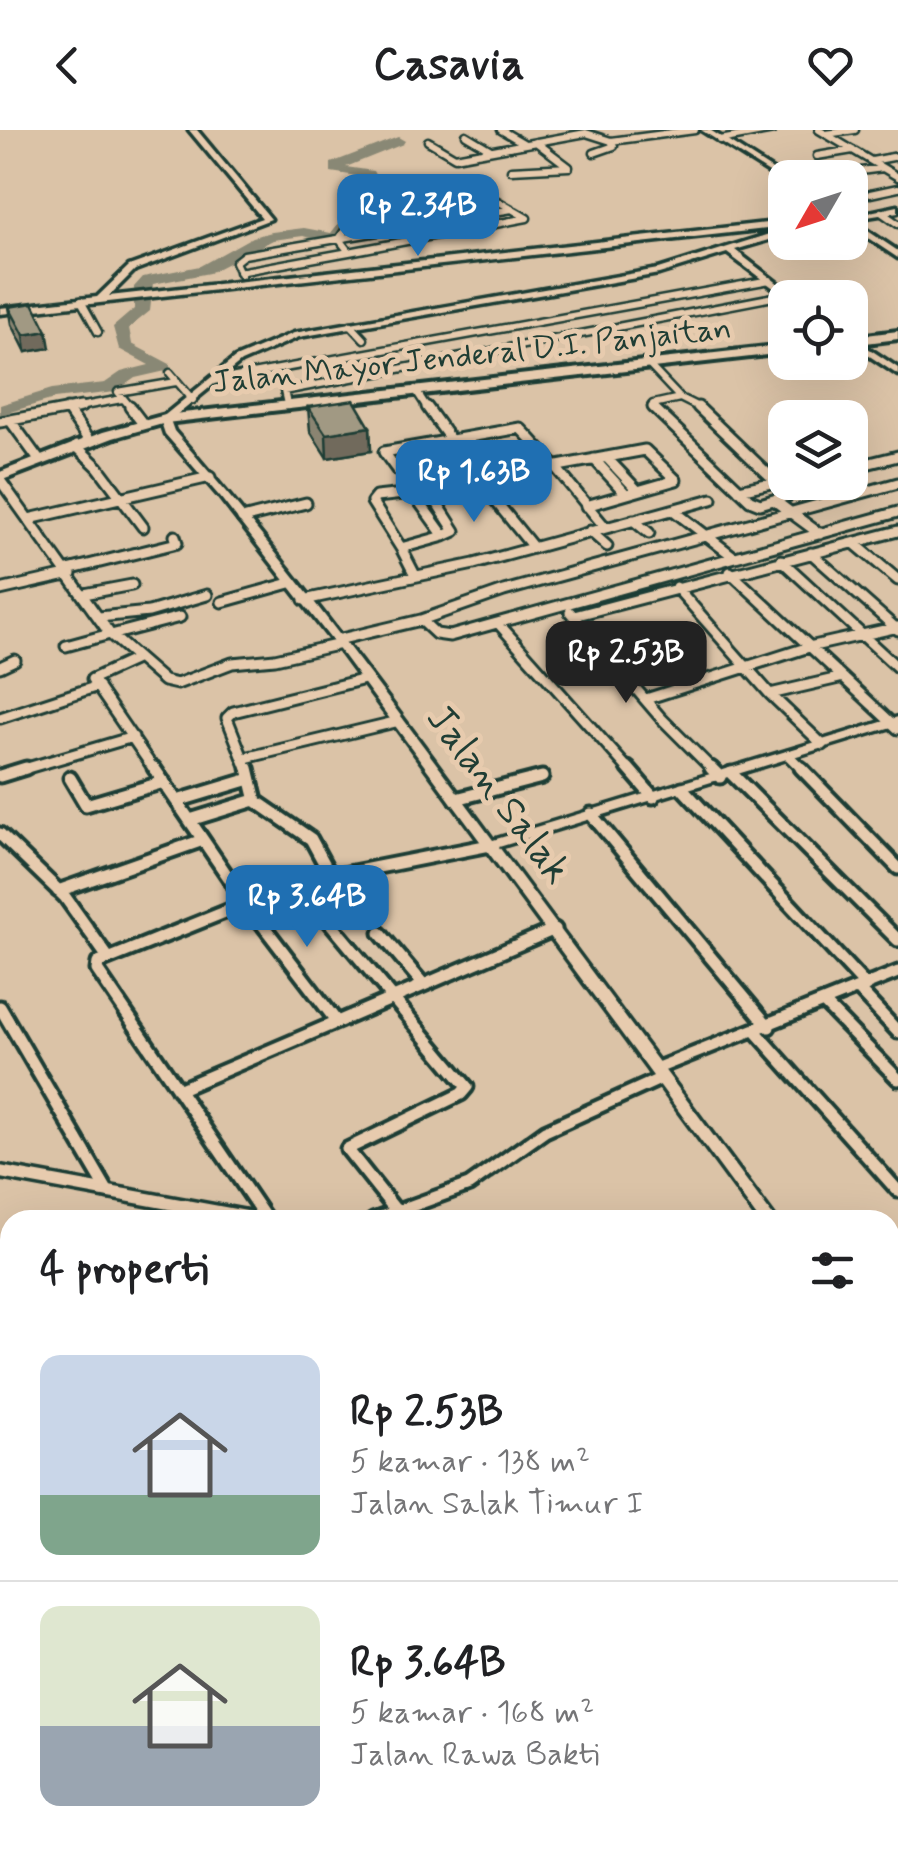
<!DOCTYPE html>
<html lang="id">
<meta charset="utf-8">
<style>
:root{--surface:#fff;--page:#f6f6f6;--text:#202124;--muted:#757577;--line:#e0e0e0;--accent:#1f6fb2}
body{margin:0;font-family:Mynerve,sans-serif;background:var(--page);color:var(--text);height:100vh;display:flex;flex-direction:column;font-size:38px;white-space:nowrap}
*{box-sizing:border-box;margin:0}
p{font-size:32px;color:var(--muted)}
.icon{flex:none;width:55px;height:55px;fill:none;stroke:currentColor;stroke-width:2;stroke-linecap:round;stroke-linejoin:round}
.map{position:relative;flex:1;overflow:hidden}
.details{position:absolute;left:0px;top:1080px;width:900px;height:642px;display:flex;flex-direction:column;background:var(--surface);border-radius:30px 30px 0 0;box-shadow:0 10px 40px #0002}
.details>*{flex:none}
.needle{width:65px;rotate:231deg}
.buttons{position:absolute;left:768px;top:30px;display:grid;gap:20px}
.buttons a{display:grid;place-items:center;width:100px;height:100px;border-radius:20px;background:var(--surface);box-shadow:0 10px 40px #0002;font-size:50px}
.price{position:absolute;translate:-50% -85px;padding:0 22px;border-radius:20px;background:var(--accent);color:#fff;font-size:32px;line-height:65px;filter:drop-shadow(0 2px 5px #0008)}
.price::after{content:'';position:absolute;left:50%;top:60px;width:30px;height:22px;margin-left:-15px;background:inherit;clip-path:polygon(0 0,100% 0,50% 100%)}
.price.selected{background:#222;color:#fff}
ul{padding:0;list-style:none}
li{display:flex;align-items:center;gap:30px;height:250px;padding:0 40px}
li+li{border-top:2px solid var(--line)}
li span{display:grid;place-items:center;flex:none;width:280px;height:200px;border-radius:20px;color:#555}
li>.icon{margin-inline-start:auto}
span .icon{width:120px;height:120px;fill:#fffc;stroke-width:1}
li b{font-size:42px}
h2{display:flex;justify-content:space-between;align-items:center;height:120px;padding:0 40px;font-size:42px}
header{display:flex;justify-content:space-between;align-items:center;height:130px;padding:0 40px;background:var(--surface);font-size:45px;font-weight:700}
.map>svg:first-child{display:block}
</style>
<header><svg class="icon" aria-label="back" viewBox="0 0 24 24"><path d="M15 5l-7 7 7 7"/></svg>Casavia<svg class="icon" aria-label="heart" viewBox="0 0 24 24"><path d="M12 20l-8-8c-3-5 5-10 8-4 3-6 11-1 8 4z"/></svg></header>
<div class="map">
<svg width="898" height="1722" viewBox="0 0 898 1722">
<rect width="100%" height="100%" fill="#dbc3a7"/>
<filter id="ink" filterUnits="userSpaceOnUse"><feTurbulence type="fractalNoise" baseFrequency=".01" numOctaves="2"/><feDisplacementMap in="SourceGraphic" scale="20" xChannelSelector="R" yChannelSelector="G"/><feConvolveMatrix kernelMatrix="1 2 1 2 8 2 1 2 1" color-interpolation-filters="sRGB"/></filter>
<g filter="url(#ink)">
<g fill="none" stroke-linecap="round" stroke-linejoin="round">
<path fill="#898874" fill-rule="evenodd" d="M398,7L405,11L403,14L346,37L373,41L381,56L341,109L328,113L303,106L273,110L209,143L153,154L150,181L129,198L132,214L170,234V240L135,248L115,262L54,269L0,285V275L52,259L105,253L121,242L149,235L119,219L113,197L134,179V157L143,147L200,136L252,107L272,102L304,98L331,103L367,56L363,47L331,42V33Z"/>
<g stroke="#1f3d34" stroke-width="11">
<path id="street-far3" d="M501,0L525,14
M819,0L898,47
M826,4L855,0
M466,5L491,20
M720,10L773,0
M428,11L455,27L586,3L611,11L695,0
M594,23L614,16L611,11
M817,26L853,20
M872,31L898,26
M511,40L569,37L536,12
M838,44L883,38
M870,64L898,58
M489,66L527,88L349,122L339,109L353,88L362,84Z
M881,82L898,94
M348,98L389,93
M239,142L349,122
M241,145L235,132L244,125L512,79
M81,171L98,202
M351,195L364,209
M648,234L680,268
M170,243L193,270
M213,251L770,150
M415,259L428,279
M680,268L702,279
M287,274L284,261L789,164
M67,279L122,269
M132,279L118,262L176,252
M654,279L653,274L680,268"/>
</g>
<g stroke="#1f3d34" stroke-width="15">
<path id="street-far2" d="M130,277L143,294
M653,277L750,370L760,374L790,365L698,277
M67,279L89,311
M10,290L39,330
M0,292L81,277
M76,316L98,337L143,397
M606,327L638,361
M465,328L397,340L384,322L520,298C551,329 576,363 605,397
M594,329L626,364
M468,332L501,326
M558,336L645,320L676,350L586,376
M850,338L898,326
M0,350L110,504L164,551L177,554L232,533L275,529L341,514
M485,358L532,416
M739,360L780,351
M413,363L444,406L401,418L372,372L376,367Z
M434,368L455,401L444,406
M420,371L485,358L427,277
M775,371L820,404
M673,380L734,427
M29,389L210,347
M242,389L306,373
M633,390L649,403
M590,401L607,416
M854,413L898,450
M401,418L415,445
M811,423L898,500
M781,430L898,538
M68,440L177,413L175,406
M730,442L898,599
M676,457L770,564L823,615
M0,460L71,444
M84,464L132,455
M304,470L474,434L712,369
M222,472L290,453
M570,482L660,587L714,641
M574,486L898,401
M99,487L149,482L207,465
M421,490L504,461L898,353
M498,493L630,641
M111,505L180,487
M337,510L421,490L436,504L450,506L898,382
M66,516L110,504
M138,528L92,549L155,641
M0,537L15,530
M770,564L839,548
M646,569L809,517L898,497
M0,588L98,556
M788,625L804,641
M245,628L399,591
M17,641L133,607
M248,641L227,588L233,582L365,549"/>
</g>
<g stroke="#1f3d34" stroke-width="19">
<path id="street-far1" d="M154,638L246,773L337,892
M248,638L256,671L311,709L331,746
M628,638L653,667
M711,638L720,647
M801,638L898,738
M731,643L898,810
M0,646L26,638
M70,648L86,675L164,652
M682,658L866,856
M456,669L542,647
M177,671L250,649
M591,684L769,897
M190,690L255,670
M0,704L65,767L107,826
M297,753L467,957L461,964L347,1019L397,1082
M58,761L203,710
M380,803L423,854
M858,859L898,902
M825,874L898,949
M0,877L108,1062
M756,902L898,1061
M655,939L898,842
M178,960L555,799
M267,1090L97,840L98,833L297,753L490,715
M373,1090L469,1055L545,1001L662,948"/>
</g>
<g stroke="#1f3d34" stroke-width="22">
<path id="street" d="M0,1147L10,1150
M890,1348L898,1353
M890,1377L898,1376
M0,1409L10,1405
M890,1505L898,1503
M0,1629L10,1654
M318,1712L326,1722
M547,1712L554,1722
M854,1712L861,1722
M23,1722L42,1712
M474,1722L487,1712"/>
</g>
<g stroke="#1f3d34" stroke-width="7">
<path id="secondary" d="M189,0H197L271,89L135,140L109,166L785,91V97L0,184V178L97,167L129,136L262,88Z
M701,0H710L785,48V53Z
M898,76V82L855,89L851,86Z
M850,89L898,121V128L850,96Z
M785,99V105L735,120L797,168H787L727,123L659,144L299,207L241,232L170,290L174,301C288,431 390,571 493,710L898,587V595L499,717L776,1090H759L337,517L220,367L165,304L160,289L235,228L294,203L658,139Z
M850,206L898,238V245L850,213Z
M0,1036L263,1084L269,1085L271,1090H228L0,1048Z
M890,1250L898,1254V1276L890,1271Z"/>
</g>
<g stroke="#1f3d34" stroke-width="8">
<path id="highway" d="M898,201V209L850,215V207Z
M785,215V223L166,293L113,308L0,351V342L103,302L165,285Z"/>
</g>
<use href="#street-far3" stroke="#e7cbae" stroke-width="6"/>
<use href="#street-far2" stroke="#e7cbae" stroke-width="9"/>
<use href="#street-far1" stroke="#e7cbae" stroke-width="11"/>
<use href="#street" stroke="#e7cbae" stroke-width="15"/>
<use href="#secondary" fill="#e7cbae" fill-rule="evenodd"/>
<use href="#highway" fill="#e7cbae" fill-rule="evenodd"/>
</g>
<path fill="#8a8471" stroke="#1f3d34" stroke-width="2.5" d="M9,177L50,218L26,222L12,194Z
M308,277L370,297L371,321L327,328L310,301Z"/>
<path fill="#716b5c" stroke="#1f3d34" stroke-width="2.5" d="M47,201L50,218L26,222L24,205Z
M370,297L371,321L327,328L326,304Z"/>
<path fill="#a19983" stroke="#1f3d34" stroke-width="2.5" d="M33,173L47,201L24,205L9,177Z
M354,270L370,297L326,304L308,277Z"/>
</g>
<g text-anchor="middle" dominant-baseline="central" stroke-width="10" stroke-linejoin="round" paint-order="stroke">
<g font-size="32" fill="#1f3d34" stroke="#e7cbae">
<text transform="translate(472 226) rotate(-6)">Jalan Mayor Jenderal D.I. Panjaitan</text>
</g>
<g font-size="40" fill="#1f3d34" stroke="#e7cbae">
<text transform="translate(498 665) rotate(53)">Jalan Salak</text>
</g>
</g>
</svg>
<div class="buttons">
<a><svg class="needle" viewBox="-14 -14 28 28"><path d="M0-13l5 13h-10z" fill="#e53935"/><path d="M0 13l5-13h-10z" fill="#757577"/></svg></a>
<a><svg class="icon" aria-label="locate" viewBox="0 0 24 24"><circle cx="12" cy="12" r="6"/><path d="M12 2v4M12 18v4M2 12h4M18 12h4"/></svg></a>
<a><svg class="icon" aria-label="layers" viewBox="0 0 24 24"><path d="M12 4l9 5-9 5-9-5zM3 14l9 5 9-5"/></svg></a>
</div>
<b class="price" style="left:418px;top:129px">Rp 2.34B</b>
<b class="price" style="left:474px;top:395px">Rp 1.63B</b>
<b class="price selected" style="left:626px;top:576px">Rp 2.53B</b>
<b class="price" style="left:307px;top:820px">Rp 3.64B</b>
<section class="details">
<h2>4 properti<svg class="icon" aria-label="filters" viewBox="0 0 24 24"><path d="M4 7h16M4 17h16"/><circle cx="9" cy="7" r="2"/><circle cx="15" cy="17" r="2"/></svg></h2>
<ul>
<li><span style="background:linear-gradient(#c9d6e8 70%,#7fa58c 0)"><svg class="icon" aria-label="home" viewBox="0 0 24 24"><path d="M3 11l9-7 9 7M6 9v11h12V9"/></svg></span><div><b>Rp 2.53B</b><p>5 kamar · 138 m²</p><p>Jalan Salak Timur I</p></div></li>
<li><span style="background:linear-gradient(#dfe7d0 60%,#9aa5b1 0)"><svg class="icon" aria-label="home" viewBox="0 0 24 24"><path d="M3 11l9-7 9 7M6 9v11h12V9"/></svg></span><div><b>Rp 3.64B</b><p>5 kamar · 168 m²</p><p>Jalan Rawa Bakti</p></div></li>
</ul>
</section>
</div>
